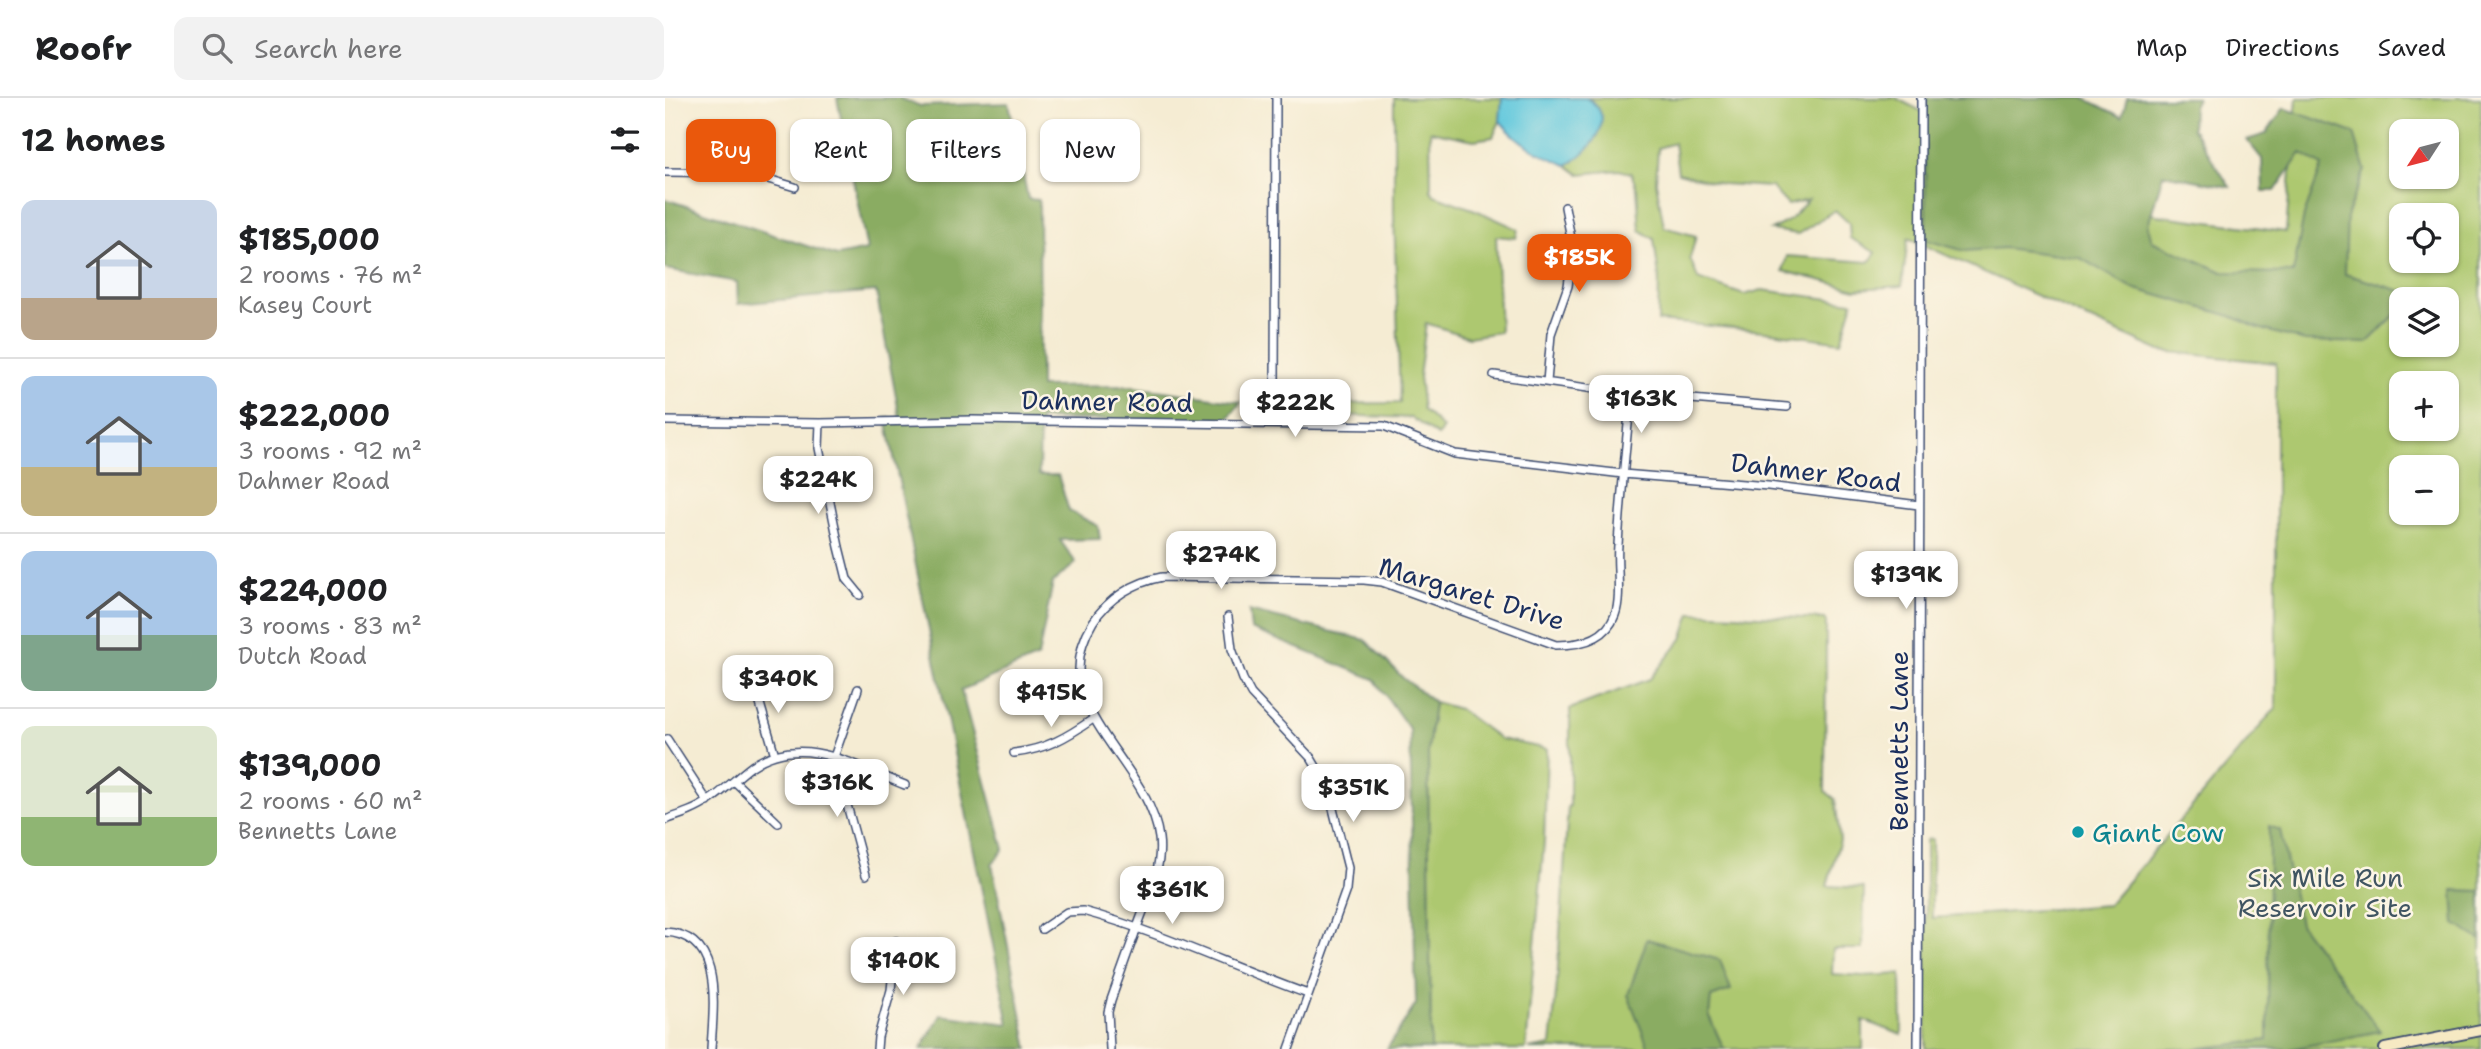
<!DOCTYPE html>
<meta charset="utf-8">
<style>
:root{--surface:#fff;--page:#f2f2f2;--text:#202124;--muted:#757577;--line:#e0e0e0;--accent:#ea580c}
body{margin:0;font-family:"Shantell Sans",sans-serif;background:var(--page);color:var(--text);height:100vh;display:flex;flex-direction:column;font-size:26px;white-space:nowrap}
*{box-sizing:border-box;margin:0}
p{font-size:23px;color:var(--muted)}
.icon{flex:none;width:38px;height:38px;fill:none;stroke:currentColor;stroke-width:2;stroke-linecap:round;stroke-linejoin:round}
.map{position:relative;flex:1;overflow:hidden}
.details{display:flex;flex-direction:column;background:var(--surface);width:665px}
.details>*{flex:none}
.hud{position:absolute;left:21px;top:21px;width:665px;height:63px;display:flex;gap:14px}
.needle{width:46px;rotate:234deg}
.buttons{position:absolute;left:1724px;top:21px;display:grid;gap:14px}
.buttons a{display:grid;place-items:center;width:70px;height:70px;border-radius:14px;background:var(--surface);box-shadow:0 2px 5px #0004;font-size:35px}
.price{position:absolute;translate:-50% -60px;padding:0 16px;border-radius:14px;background:#fff;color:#222;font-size:23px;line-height:46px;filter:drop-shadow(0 2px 4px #0008)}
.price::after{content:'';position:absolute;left:50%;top:42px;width:21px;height:16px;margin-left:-10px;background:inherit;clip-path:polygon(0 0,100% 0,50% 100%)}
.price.current{background:var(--accent);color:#fff}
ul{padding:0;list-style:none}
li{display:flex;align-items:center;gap:21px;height:175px;padding:0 21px}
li+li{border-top:2px solid var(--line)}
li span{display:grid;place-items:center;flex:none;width:196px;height:140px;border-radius:14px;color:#555}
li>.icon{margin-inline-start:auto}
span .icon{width:84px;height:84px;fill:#fffc;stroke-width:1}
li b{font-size:30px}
h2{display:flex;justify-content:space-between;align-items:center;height:84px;padding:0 21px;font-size:30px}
.tag{padding:0 24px;border-radius:14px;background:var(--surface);box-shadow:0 2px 5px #0004;font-size:24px;line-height:63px}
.tag.current{background:var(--accent);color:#fff}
header{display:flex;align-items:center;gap:42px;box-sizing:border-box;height:98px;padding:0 35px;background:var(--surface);border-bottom:2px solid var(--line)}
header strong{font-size:33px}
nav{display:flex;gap:38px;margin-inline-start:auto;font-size:24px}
.search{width:490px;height:63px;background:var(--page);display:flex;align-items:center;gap:18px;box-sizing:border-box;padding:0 24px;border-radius:14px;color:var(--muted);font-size:26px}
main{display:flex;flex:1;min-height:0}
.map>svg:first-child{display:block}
</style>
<header>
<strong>Roofr</strong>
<div class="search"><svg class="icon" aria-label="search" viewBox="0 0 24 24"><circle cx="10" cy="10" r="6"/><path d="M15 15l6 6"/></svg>Search here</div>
<nav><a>Map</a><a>Directions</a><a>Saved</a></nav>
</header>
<main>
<section class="details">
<h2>12 homes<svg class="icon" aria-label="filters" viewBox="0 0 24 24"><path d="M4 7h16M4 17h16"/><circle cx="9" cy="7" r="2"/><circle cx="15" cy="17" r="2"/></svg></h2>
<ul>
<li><span style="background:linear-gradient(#c9d6e8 70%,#b9a48a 0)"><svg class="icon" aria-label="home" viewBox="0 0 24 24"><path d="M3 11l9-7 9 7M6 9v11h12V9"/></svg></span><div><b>$185,000</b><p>2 rooms · 76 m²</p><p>Kasey Court</p></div></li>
<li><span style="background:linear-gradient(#a9c7e8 65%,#c2b280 0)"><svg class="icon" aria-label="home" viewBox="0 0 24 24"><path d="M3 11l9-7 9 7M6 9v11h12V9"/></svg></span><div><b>$222,000</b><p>3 rooms · 92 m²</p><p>Dahmer Road</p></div></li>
<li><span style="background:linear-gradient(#a9c7e8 60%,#7fa58c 0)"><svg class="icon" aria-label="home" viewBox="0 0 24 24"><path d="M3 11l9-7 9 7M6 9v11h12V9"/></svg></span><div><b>$224,000</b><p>3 rooms · 83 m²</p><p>Dutch Road</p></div></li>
<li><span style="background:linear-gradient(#dfe7d0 65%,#8fb573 0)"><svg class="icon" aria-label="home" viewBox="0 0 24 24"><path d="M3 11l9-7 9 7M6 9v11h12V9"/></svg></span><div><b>$139,000</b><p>2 rooms · 60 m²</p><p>Bennetts Lane</p></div></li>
</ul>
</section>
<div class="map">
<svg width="1816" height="951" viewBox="0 0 1816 951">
<rect width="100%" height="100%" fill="#fcf5e5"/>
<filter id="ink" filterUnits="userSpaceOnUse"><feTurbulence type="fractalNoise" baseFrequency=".0143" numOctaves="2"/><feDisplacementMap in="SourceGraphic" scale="14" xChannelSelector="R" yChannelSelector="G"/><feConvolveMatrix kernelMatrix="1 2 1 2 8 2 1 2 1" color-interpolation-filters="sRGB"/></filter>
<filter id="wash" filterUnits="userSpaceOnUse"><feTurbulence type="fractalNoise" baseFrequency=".00686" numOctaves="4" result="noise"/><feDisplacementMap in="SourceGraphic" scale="28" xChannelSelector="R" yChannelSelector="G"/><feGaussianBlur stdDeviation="1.57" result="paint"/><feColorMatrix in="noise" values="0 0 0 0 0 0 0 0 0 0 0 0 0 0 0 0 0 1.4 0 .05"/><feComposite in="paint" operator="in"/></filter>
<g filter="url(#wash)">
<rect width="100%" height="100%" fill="#f5ecd3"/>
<path fill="#adc86f" stroke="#647c66" stroke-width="2" fill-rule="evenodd" d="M729,0H837L835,23L828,39L809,42L765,33L766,93L769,97L813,113L853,131L851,140L831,138L835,234L804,239L761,225L754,279L758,312L778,330L773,338L747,320L623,315L619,298L636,306L735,305L729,114Z
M921,0H1231L1266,18L1490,117L1621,134L1632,0H1816V951H1261V742L1267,741V820L1443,807L1611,610V265L1495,253L1243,140L1237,188L1191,191L1118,173L1122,158L1204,164L1211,155L1185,140L1184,125L1170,112L1133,136L1106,132L1125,122L1143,102L1123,107L1106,89L1057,86L1013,75L1009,45L993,50L991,84L999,129L1031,138L1025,160L1033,181L1079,197L1097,192L1188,204L1176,244L1100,233L993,223L994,180L989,141L975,132L972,91L966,75L954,72L914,76L902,67L909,63L927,3ZM1736,33H1782V79H1736ZM1736,117H1782V163H1736ZM1736,201H1782V247H1736ZM1736,285H1782V331H1736ZM1736,369H1782V415H1736Z
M1026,515L1161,521L1160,693L1170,701L1175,742L1162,788L1199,790L1198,851H1168L1167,876L1198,878L1236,876L1237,937L1198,922V951H864L886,947L892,885L903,708H905V611L985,581L1017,541Z
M769,604L794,611L835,641L882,651L879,744L861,951H766L763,653Z"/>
<path fill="#8aac62" stroke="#526e60" stroke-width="2" d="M172,0H233L256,8L344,5L363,101L374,102L375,289L463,288L576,304L561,323L375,321L374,377H393L404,413L433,428L435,441L395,442L411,465L388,484L373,559L296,592L339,751L327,766L363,951H256L276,917L344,926L221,320H235L211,193L73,206L72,184L0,171V101L172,158L202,152Z
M1262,0H1419L1457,19L1462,0H1532L1528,8L1527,30L1565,89L1498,76L1483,127L1487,143L1558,174L1628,175L1639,117L1657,68L1636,55L1610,93H1598L1597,61L1582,42L1601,36L1619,10L1689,35L1700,72L1682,116L1680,176L1737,193L1740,201H1736V211L1702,245L1640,243L1593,230L1566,218L1467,190L1415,160L1339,150L1300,153L1261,142L1260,23Z
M584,513L700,542L738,580L769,604L763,653L766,951H722L751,906L745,632L709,581L586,531Z
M1604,728L1615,732L1635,826L1715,933L1626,951H1528L1603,942Z
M1788,792L1816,793V842L1790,826Z
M982,841L1055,862L1066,892L1046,899L1044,918L1059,951H984L963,897Z"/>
<path fill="#61c8dd" stroke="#3e7c9e" stroke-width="2" d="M837,0H921C956,19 925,55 902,67C876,57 853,45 835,23Z"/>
</g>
<g filter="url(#ink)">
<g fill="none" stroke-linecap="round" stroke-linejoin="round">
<g stroke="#3c4b70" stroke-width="10">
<path id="street" d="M0,74L83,75L130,89
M829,277L966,296L1122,309
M882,284L886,236L903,188L908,151L900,109
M610,291L611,0
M0,323L155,325L307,322L719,328L790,356L958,376L1103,388L1254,407
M155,325L154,350L174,449L182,481L195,497
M563,519L567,551L578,581L586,596L646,660L662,687L683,770L681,792L624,951
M89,585L110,657
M193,591L169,659L201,777
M2,641L43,704
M349,655C382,651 402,639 428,621
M69,683L113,725
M0,722C15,717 31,712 45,702C60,692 72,679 87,668C137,634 191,668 240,687
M377,831L402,814L418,813C495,834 567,869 643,896
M0,834C60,837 48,911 46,951
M212,951L213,939L226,892L231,843
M445,951L443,914L446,902C455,877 464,851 473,827C483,799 498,770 494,740C484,662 376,609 428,524C443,500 470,484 497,479L699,482L717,484L891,547C913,547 941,542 950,517C957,499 951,467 953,447C956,397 961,346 966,296
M1253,951L1256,0"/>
</g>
<g stroke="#3c4b70" stroke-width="14">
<path id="secondary" d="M1720,951L1816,932"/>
</g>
<use href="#street" stroke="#fff" stroke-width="7"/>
<use href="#secondary" stroke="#f6e9c3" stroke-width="10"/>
</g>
</g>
<circle fill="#0f9aa8" stroke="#fcf5e5" stroke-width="2.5" cx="1413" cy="734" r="7"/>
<g text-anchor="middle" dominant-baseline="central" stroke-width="5" stroke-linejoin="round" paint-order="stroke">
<g font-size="26" fill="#1b2f5e" stroke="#fcf5e5">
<text transform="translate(442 303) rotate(1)">Dahmer Road</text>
<text transform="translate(1151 374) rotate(7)">Dahmer Road</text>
<text transform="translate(807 495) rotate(17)">Margaret Drive</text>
<text transform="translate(1233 643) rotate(-90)">Bennetts Lane</text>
</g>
<g font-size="26" fill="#0d838f" stroke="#fcf5e5" text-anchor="start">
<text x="1427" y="734">Giant Cow</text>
</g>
<g font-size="26" fill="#405562" stroke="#fcf5e5">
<text x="1660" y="779">Six Mile Run<tspan x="1660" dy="30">Reservoir Site</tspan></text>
</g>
</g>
</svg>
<div class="buttons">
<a><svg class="needle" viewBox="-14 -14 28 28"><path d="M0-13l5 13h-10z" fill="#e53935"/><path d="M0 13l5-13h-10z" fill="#757577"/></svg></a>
<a><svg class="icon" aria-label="locate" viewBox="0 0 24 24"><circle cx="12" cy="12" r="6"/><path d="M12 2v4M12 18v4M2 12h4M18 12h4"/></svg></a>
<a><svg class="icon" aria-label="layers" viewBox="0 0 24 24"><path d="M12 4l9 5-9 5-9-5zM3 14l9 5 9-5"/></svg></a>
<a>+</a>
<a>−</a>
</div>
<b class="price current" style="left:914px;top:196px">$185K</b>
<b class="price" style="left:976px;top:337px">$163K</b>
<b class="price" style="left:630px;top:341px">$222K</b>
<b class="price" style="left:153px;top:418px">$224K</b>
<b class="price" style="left:556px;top:493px">$274K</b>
<b class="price" style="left:1241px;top:513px">$139K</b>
<b class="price" style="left:113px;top:617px">$340K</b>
<b class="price" style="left:386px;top:631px">$415K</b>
<b class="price" style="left:172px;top:721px">$316K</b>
<b class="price" style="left:688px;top:726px">$351K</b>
<b class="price" style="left:507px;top:828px">$361K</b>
<b class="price" style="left:238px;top:899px">$140K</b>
<div class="hud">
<a class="tag current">Buy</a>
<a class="tag">Rent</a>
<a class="tag">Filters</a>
<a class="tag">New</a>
</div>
</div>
</main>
